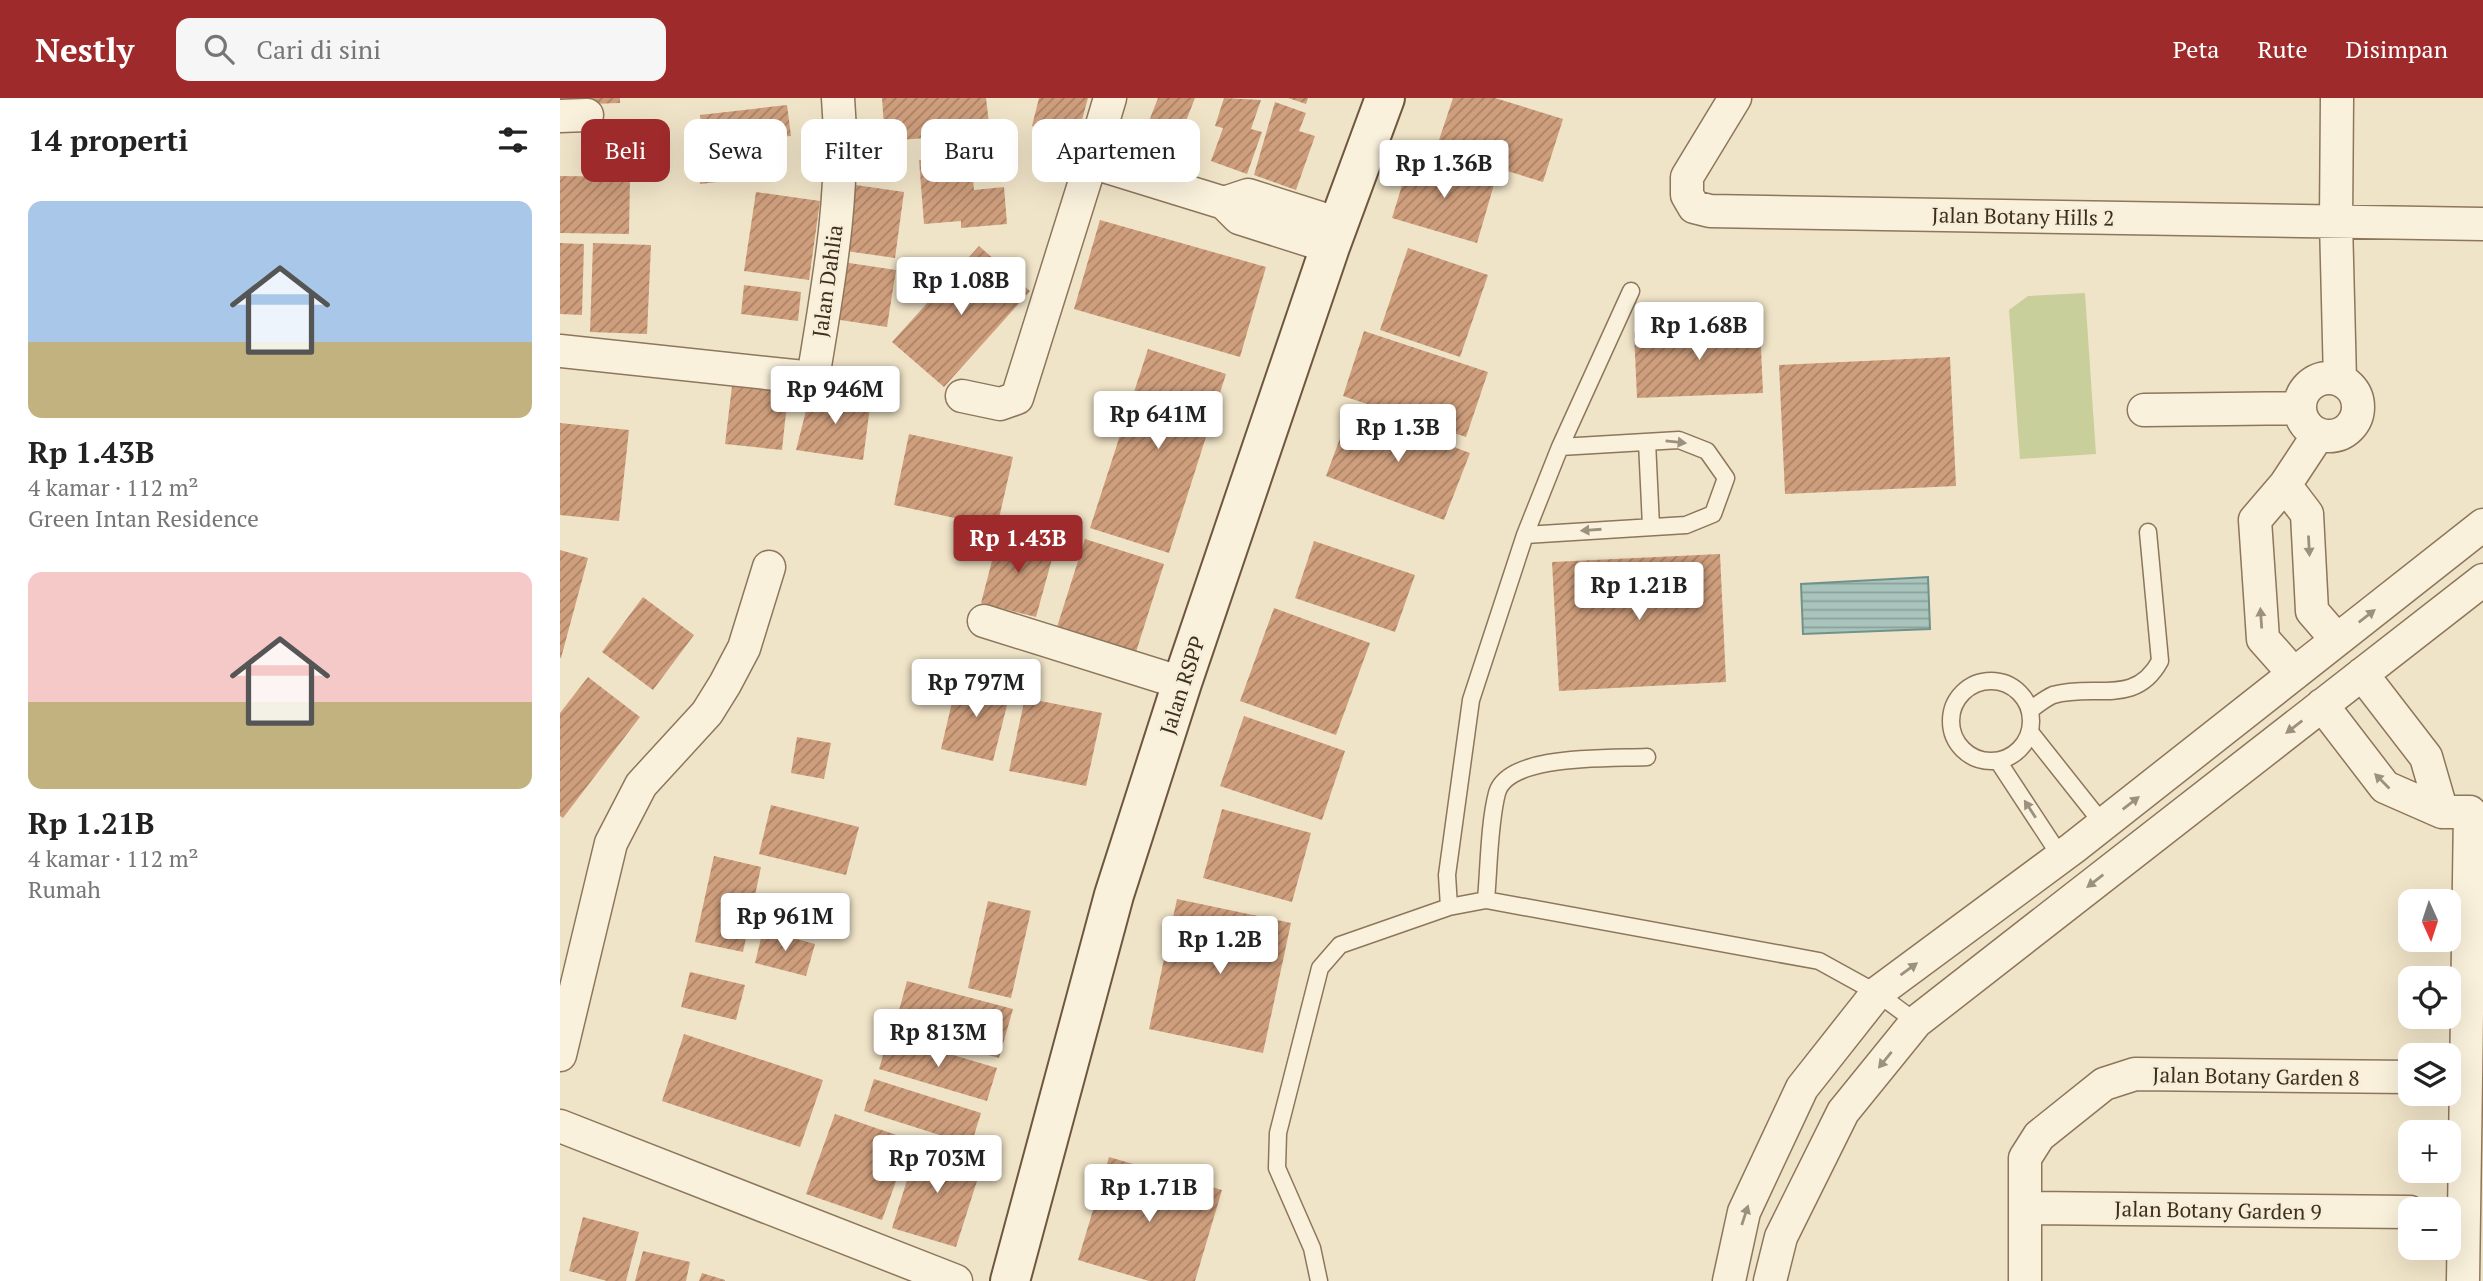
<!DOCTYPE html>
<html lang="id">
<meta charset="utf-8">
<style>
:root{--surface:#fff;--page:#f6f6f6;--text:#222;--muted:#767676;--accent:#9e2a2b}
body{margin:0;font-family:"PT Serif",serif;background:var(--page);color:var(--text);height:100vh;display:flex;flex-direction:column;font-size:26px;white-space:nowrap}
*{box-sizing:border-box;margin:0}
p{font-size:23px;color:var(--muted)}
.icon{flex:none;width:38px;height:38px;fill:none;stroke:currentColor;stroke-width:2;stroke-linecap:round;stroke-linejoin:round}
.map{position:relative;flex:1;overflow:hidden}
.drawer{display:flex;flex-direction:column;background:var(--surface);width:560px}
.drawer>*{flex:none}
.hud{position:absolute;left:21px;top:21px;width:665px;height:63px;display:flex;gap:14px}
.needle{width:46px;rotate:177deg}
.fabs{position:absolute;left:1838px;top:791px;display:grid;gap:14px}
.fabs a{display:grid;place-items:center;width:63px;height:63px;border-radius:14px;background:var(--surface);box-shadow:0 7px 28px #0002;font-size:35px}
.price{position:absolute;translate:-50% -60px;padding:0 16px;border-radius:7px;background:#fff;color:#222;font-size:23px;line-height:46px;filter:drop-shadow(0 2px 4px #0008)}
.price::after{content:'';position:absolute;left:50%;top:42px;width:21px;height:16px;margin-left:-10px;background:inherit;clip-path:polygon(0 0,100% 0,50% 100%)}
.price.selected{background:var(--accent);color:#fff}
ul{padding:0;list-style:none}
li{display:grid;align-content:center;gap:14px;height:371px;padding:0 28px}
li span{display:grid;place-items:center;height:217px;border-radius:14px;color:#555}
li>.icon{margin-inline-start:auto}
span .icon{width:126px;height:126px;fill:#fffc;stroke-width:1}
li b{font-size:30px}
h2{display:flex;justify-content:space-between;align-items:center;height:84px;padding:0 28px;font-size:30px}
.pill{padding:0 24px;border-radius:14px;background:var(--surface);box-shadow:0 7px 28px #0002;font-size:24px;line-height:63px}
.pill.selected{background:var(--accent);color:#fff}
header{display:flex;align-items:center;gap:42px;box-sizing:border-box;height:98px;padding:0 35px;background:var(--accent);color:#fff}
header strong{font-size:33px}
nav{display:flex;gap:38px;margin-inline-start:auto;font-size:24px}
.search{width:490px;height:63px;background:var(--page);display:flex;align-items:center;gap:18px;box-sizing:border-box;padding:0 24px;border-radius:14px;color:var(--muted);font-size:26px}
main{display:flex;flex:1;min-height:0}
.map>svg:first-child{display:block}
</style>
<header>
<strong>Nestly</strong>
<div class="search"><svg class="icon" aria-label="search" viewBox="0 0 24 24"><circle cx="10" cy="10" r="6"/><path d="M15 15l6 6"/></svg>Cari di sini</div>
<nav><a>Peta</a><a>Rute</a><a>Disimpan</a></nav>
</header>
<main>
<section class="drawer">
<h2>14 properti<svg class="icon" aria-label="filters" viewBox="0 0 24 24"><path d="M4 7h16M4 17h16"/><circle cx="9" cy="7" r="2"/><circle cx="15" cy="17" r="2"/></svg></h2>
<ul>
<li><span style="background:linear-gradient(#a9c7e8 65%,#c2b280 0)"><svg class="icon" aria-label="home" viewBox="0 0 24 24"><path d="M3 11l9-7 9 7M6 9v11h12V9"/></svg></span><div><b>Rp 1.43B</b><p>4 kamar · 112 m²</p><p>Green Intan Residence</p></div></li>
<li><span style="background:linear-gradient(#f6c9c9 60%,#c2b280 0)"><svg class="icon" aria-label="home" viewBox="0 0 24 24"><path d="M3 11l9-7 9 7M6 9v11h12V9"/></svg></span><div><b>Rp 1.21B</b><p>4 kamar · 112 m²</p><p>Rumah</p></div></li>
</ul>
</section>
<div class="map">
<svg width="1923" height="1183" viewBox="0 0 1923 1183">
<defs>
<pattern id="water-rules" width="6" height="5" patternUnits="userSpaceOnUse" patternTransform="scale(1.75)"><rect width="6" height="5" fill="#a9c4bc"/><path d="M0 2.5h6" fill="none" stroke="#8ba098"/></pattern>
<pattern id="building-hatch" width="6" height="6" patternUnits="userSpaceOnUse" patternTransform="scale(1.75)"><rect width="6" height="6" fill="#cf9f7d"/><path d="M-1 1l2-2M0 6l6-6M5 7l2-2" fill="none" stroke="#a98266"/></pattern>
</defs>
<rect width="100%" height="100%" fill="#f0e4c8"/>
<path fill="#c9cf9b" d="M1525,195L1536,356L1460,361L1449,212L1468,198Z"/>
<path fill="url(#water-rules)" stroke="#6f938a" stroke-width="2" d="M1368,479L1370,531L1243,536L1241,486Z"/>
<path fill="url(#building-hatch)" d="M0,0H60V5L0,7Z
M322,0H426L429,25L379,29L380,39L325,43Z
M479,0H528L517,40L472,28Z
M598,0H635L609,66L577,54Z
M664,0L701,2L691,31L702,34L687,76L651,63L663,30L655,28Z
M728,0H748L746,6Z
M893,0H935L1003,21L983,84L876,51Z
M715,4L746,15L739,33L755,38L736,92L694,77Z
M227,7L231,38L211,40L216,77L140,86L134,34H142L140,17Z
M411,58L414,92L444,89L447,126L401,130V123L364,126L359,62Z
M851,58L935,83L917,145L832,120Z
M0,78L70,79L69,136L0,135Z
M289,86L344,94L335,160L279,152Z
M196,94L260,103L249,182L184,173Z
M540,122L706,169L680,259L514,211Z
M0,145L24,146L22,217L0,216Z
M33,145L91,147L87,236L30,234Z
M419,148L470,193L384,289L332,244Z
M848,150L928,177L900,259L820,232Z
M276,163L336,172L327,229L267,220Z
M184,187L241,194L238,223L181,216Z
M1200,228L1203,295L1077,300L1074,234Z
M804,233L928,274L906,339L783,298Z
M588,251L666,276L609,455L530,430Z
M1390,259L1396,388L1225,396L1219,267Z
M173,280L229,286L222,352L165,346Z
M251,293L311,301L303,362L236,352Z
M791,311L910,355L884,422L766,378Z
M0,325L69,332L59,423L0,417Z
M349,336L453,359L437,429L334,407Z
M439,436L495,450L476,519L421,505Z
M525,441L604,466L576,554L497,529Z
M754,443L855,477L835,534L735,500Z
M0,452L28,460L1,560H0Z
M1160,456L1166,584L999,593L992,464Z
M83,499L134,537L93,592L42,554Z
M714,510L810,545L776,637L680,603Z
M28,579L80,619L3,720L0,718V615Z
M398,579L451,591L433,663L381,651Z
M465,600L542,615L526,688L449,673Z
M684,618L785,653L762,722L660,688Z
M237,639L271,645L264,681L231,675Z
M211,707L299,729L286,777L199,756Z
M662,711L751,735L732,804L643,780Z
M154,758L201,769L183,854L135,844Z
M617,801L731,825L703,955L589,931Z
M428,803L471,813L451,900L408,890Z
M203,832L255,846L246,878L195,865Z
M130,874L185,887L176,922L121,909Z
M347,883L453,911L439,960L334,931Z
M124,936L263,982L240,1049L102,1003Z
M329,938L437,970L427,1003L319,971Z
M314,981L421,1015L411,1047L304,1013Z
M275,1016L351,1042L322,1122L246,1096Z
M359,1044L423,1064L396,1149L332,1130Z
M549,1059L662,1092L635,1183H589L518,1162Z
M23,1119L79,1134L66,1183H47L9,1173Z
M83,1153L130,1164L126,1183H75Z
M142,1175L165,1182V1183H139Z"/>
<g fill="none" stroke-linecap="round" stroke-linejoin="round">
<g stroke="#8d765c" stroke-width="19">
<path id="lane" d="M1087,344L1091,428
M965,437L1126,427L1153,416L1166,380L1147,353L1119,342L1000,349
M1391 623a40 40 0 1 1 80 0a40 40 0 1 1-80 0Z
M1470,612C1477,607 1486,600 1493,597C1535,585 1575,609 1600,563L1588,434
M1470,634L1543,726
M1438,663L1501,759
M926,802C929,769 929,726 937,695C948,655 1054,661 1087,659
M889,809L887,777L911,602L965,437L1000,349L1071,193
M759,1183L752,1150L717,1070L718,1035L760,870L780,847L889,809L926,802L1259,863L1317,895L1356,924"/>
</g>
<g stroke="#8d765c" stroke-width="35">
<path id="street" d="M550,0L531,64L664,105L679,120L770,149
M1175,0L1127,79V97L1134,109L1150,113L1923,126
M1777,0L1776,124L1780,282
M0,18L27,17
M664,105L688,97L779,126
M0,253L253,280C268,188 286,94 278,0
M1740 309a29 29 0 1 1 58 0a29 29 0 1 1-58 0Z
M402,298L440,306L457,300L531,64
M1584,312L1740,310
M1725,387L1747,416L1752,513L1777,542
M424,523L622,585
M1734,576L1703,541L1695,422L1725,387L1758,337
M1802,576L1866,659L1882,714
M1762,607L1825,689L1882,714H1910L1903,1183
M0,957L51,745L81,687L147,615L165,586L184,550L209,469
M0,1028L396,1183
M1465,1110L1850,1114
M1169,1183L1184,1114L1242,990L1317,895L1513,750L1923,427
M1210,1183L1221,1139L1283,1014L1356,924L1923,482
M1465,1183V1060L1479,1038L1544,986L1575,976L1850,979"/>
</g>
<g stroke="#6f573f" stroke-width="42">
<path id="secondary" d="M450,1183L554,797L622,585L770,149L825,0"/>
</g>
<use href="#lane" stroke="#faf1dc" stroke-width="16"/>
<use href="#street" stroke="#faf1dc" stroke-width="32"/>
<use href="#secondary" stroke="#faf1dc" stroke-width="38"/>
</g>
<defs><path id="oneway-solid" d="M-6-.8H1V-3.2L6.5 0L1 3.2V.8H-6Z" transform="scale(1.75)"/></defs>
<g fill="#9c907e">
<use href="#oneway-solid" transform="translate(1116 344) rotate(6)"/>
<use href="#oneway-solid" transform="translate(1031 432) rotate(176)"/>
<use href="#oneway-solid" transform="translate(1749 448) rotate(87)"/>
<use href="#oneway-solid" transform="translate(1807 518) rotate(-38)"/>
<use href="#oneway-solid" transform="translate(1701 520) rotate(-94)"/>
<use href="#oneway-solid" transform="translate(1734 629) rotate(142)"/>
<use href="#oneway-solid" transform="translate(1822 683) rotate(-135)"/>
<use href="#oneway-solid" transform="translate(1571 705) rotate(-38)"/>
<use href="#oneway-solid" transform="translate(1470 711) rotate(-123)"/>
<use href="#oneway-solid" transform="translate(1535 783) rotate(142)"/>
<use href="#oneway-solid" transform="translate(1349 871) rotate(-36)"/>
<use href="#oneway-solid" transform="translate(1325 962) rotate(129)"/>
<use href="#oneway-solid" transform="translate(1185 1117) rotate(-72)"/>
</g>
<g text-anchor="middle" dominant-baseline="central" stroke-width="5" stroke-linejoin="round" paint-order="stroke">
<g font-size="21" fill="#3d2e20" stroke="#f7eed8">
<text transform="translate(1463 118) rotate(1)">Jalan Botany Hills 2</text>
<text transform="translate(267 183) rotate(-82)">Jalan Dahlia</text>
<text transform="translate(622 587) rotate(-72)">Jalan RSPP</text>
<text transform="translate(1696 978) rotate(1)">Jalan Botany Garden 8</text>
<text transform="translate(1658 1112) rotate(1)">Jalan Botany Garden 9</text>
</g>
</g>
</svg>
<div class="fabs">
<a><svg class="needle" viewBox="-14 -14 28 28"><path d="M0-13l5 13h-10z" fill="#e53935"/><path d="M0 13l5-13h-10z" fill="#767676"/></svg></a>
<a><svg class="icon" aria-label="locate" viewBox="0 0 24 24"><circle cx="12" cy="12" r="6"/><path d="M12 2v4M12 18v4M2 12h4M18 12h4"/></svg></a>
<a><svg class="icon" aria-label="layers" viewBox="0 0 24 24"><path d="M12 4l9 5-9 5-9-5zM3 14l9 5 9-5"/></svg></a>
<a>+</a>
<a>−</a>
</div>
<b class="price" style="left:884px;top:102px">Rp 1.36B</b>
<b class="price" style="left:401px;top:219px">Rp 1.08B</b>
<b class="price" style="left:1139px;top:264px">Rp 1.68B</b>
<b class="price" style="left:275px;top:328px">Rp 946M</b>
<b class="price" style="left:598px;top:353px">Rp 641M</b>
<b class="price" style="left:838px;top:366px">Rp 1.3B</b>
<b class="price selected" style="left:458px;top:477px">Rp 1.43B</b>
<b class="price" style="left:1079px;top:524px">Rp 1.21B</b>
<b class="price" style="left:416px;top:621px">Rp 797M</b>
<b class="price" style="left:225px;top:855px">Rp 961M</b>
<b class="price" style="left:660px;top:878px">Rp 1.2B</b>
<b class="price" style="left:378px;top:971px">Rp 813M</b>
<b class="price" style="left:377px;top:1097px">Rp 703M</b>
<b class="price" style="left:589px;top:1126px">Rp 1.71B</b>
<div class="hud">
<a class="pill selected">Beli</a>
<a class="pill">Sewa</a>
<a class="pill">Filter</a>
<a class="pill">Baru</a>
<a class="pill">Apartemen</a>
</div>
</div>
</main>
